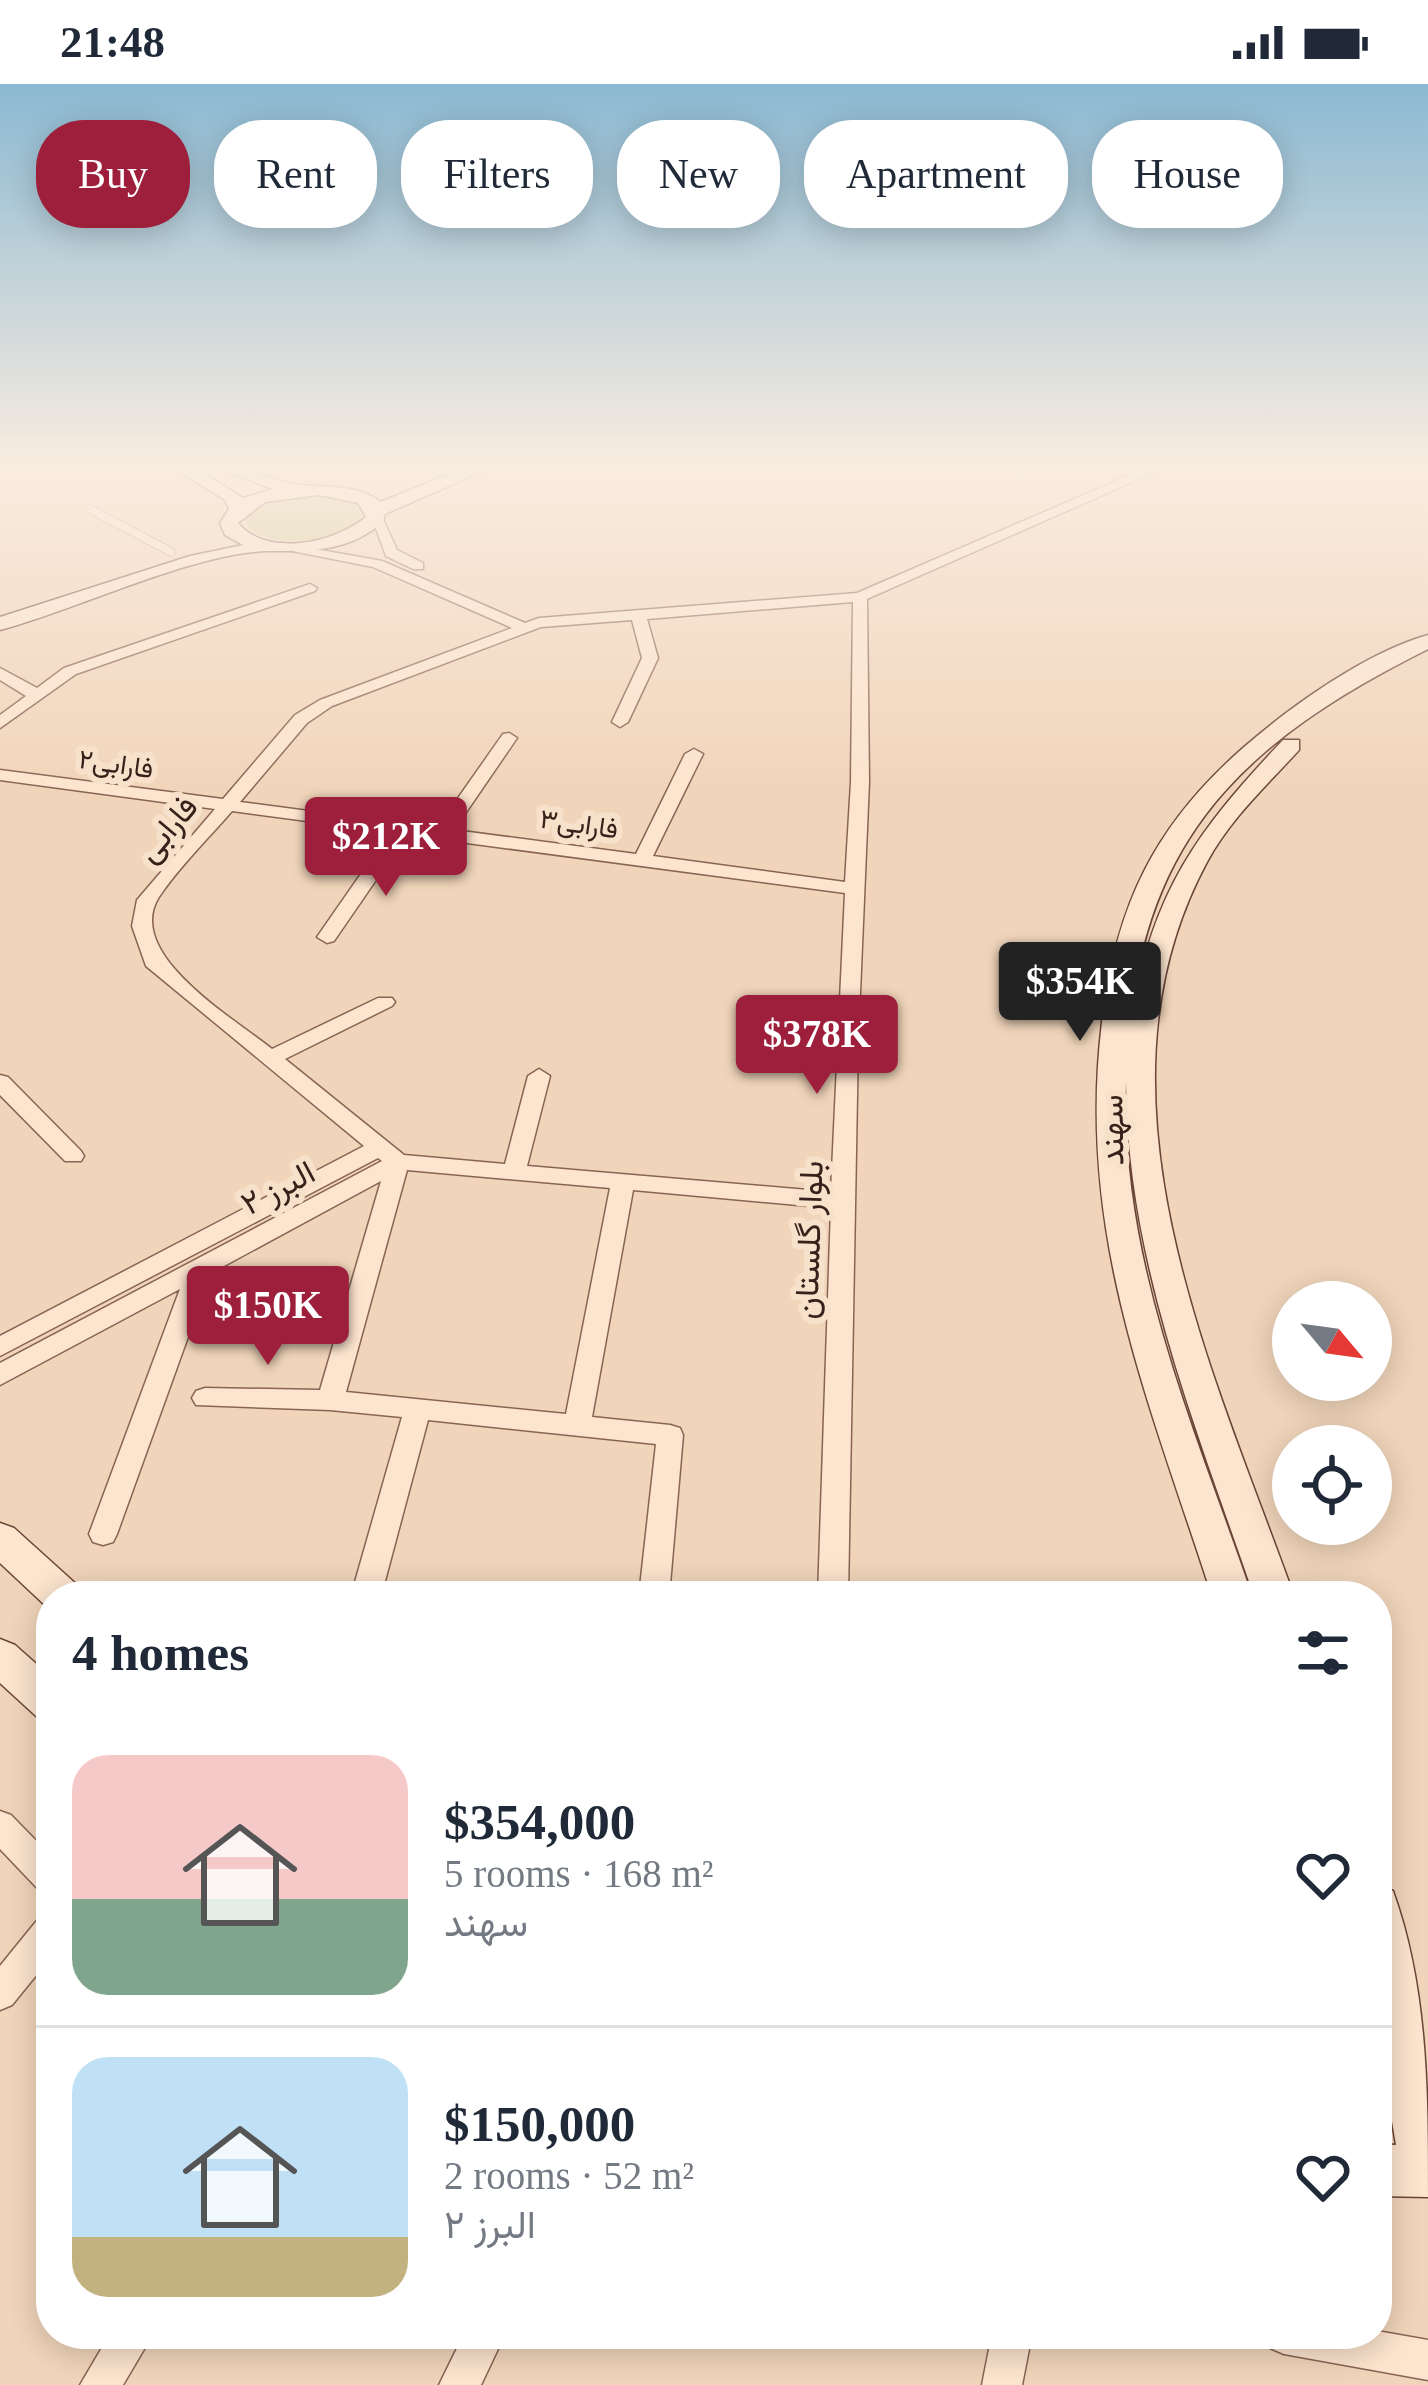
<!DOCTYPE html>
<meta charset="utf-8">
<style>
:root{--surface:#fff;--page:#f6f6f7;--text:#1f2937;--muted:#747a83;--line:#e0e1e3;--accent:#9d1f3b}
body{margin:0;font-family:"Times New Roman",Vazirmatn,serif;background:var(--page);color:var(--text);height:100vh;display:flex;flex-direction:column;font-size:45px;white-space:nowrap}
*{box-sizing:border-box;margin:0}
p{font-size:39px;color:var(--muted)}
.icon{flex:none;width:66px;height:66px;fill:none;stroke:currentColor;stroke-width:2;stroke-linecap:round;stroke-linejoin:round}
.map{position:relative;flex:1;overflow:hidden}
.drawer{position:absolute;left:36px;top:1497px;width:1356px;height:768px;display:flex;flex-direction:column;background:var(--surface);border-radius:48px;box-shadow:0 6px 30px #0003}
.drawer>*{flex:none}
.hud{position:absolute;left:36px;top:36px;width:1356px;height:108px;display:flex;gap:24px}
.needle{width:78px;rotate:119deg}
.tools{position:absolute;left:1272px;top:1197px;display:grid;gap:24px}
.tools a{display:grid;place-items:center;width:120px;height:120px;border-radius:50%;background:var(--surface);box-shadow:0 6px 30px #0003;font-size:60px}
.price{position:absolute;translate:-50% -102px;padding:0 27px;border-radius:12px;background:var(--accent);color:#fff;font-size:39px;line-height:78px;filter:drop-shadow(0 3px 6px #0008)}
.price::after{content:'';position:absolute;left:50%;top:72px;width:36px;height:27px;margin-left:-18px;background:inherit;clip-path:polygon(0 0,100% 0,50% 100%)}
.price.active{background:#222;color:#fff}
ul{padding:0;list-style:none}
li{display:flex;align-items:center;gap:36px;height:300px;padding:0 36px}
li+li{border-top:3px solid var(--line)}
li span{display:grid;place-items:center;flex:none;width:336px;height:240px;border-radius:36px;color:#555}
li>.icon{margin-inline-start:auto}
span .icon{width:144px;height:144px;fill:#fffc;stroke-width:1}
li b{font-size:51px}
h2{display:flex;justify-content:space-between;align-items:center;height:144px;padding:0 36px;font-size:51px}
.pill{padding:0 42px;border-radius:48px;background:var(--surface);box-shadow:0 6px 30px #0003;font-size:42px;line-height:108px}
.pill.active{background:var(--accent);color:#fff}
.status{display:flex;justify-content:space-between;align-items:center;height:84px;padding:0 60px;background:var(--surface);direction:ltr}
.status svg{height:33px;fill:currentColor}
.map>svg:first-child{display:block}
</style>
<div class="status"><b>21:48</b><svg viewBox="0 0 49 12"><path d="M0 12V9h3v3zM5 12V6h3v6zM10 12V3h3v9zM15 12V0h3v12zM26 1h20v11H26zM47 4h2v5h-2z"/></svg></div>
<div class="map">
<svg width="1428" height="2301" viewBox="0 0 1428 2301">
<rect width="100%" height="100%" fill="#f1d5ba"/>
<path fill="#cfc98e" d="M313,411L356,420L363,433C339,462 277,465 248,444L245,436L262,421Z"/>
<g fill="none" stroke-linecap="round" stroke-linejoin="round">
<g stroke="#896453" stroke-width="9">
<path id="lane" d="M90,425L171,468"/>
</g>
<g stroke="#896453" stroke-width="3">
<path id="street" d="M1146,384H1164L867,515L869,698L858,956L848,1512H818L831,1124L633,1106L592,1333L670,1341L680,1344L683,1351L669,1512H639L656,1360L428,1336L381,1512H351L402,1333L330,1326L196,1321L192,1314L196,1307L205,1304L320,1306L381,1097L211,1189L117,1450L113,1458L103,1461L93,1458L89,1450L180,1205L0,1301V1279L382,1077L378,1074L0,1272V1252L364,1062L146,882L132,842L137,816L215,725L0,696V686L223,715L295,631L320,616L512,544L373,483L282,465V459L382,477L525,539L539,534L857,509ZM853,518L851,698L845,798L653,772L703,670L694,665L685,670L636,770L454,746L517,654L509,649L503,650L437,744L240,718L307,639L332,622L541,543L632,536L642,574L612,638L620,643L628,638L658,574L647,535ZM232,727L390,748L317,853L327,859L334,857L407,751L845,809L831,1108L527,1082L550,992L539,985L528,992L505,1080L404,1071L285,975L392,922L395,918L392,914H378L272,965C235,935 123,870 159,813C179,783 208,755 232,727ZM407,1086L610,1104L566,1330L346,1308Z
M371,431H381L397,466L423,479V485H413L386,472Z
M310,500L317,504L315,507L76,590L0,644V631L26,612L0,596V584L37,604L64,584Z
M0,991L8,993L81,1067L84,1072L81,1077H65L0,1011Z
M0,1727L11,1731L51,1772V1811L39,1806L0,1765Z
M51,1830V1873L12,1921L0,1926V1882L39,1834Z
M1377,2247L1428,2256V2296L1284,2270L1270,2264L1264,2250H1377Z
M110,2250H153L123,2301H80Z
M464,2250H505L481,2301H439Z
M992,2250H1032L1022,2301H982Z"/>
</g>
<g stroke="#6b4537" stroke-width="3">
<path id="secondary" d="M174,384H196L243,414L273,405L218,384C247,384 268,395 295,400C326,405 353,398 381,418L463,384H490L385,430L383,438C348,468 312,467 269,467C195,468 76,526 0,546V533L190,472L243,461L225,451L220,439L229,425L225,416ZM319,411L358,419L366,433C335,459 267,474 238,439L265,418Z
M1428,551V565C1262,648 1151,739 1131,933C1154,806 1196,748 1283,656H1299V666C1267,701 1230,735 1207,778C1081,1012 1213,1286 1294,1512H1254C1197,1345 1127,1177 1126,998C1120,1179 1195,1345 1252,1512H1212C1149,1316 1076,1150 1102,938C1116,822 1154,742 1243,664C1291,622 1367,568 1428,551Z
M0,1439L14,1444L76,1500L82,1512H51L48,1524L0,1479Z
M0,1555L15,1561L51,1593V1637L36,1632L0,1599Z
M1377,1801L1393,1807C1428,1904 1428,2009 1428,2113L1377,2112V2060L1396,2061L1377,1948Z"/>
</g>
<use href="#lane" stroke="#fce4ce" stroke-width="8"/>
<use href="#street" fill="#fce4ce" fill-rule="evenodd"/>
<use href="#secondary" fill="#fce4ce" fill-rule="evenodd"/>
</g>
<linearGradient id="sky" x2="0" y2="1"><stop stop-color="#8bb9d2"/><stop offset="0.54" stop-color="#f9ece0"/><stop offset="1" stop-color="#f9ece0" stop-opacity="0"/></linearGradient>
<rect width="1428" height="706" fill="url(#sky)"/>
<g text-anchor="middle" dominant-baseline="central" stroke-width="12" stroke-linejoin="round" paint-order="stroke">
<g font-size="27" fill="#37211a" stroke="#f8e1ca">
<text transform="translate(116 680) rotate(8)">فارابی۲</text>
<text transform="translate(579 740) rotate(8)">فارابی۳</text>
</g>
<g font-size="33" fill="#37211a" stroke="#f8e1ca">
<text transform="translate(167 745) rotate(-50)">فارابی</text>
<text transform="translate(1112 1046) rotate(-91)">سهند</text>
<text transform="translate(278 1104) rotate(-28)">البرز ۲</text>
<text transform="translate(809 1156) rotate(-88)">بلوار گلستان</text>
</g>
</g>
</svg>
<div class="tools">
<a><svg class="needle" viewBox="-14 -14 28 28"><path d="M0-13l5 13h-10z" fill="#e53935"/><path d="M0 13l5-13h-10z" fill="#747a83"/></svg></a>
<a><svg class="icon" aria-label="locate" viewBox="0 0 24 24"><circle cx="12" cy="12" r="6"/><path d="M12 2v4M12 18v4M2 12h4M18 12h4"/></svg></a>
</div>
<b class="price" style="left:386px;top:815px">$212K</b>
<b class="price active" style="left:1080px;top:960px">$354K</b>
<b class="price" style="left:817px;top:1013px">$378K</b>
<b class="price" style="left:268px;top:1284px">$150K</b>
<div class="hud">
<a class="pill active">Buy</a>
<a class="pill">Rent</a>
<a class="pill">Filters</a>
<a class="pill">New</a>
<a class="pill">Apartment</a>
<a class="pill">House</a>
</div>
<section class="drawer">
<h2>4 homes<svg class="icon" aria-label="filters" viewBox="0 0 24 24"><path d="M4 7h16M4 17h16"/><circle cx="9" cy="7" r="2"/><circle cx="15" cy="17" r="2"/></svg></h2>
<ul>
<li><span style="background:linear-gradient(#f6c9c9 60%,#7fa58c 0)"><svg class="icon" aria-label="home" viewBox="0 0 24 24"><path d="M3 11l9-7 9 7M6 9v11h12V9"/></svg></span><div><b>$354,000</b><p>5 rooms · 168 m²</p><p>سهند</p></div><svg class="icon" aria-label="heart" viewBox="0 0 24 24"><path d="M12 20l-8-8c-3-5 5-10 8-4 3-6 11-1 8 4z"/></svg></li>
<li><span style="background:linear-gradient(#bfe0f5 75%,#c2b280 0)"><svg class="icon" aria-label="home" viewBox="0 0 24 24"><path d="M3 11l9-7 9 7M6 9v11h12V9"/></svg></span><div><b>$150,000</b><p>2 rooms · 52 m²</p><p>البرز ۲</p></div><svg class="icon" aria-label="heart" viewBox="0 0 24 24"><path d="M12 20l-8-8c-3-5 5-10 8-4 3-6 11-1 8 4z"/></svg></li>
</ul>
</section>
</div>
